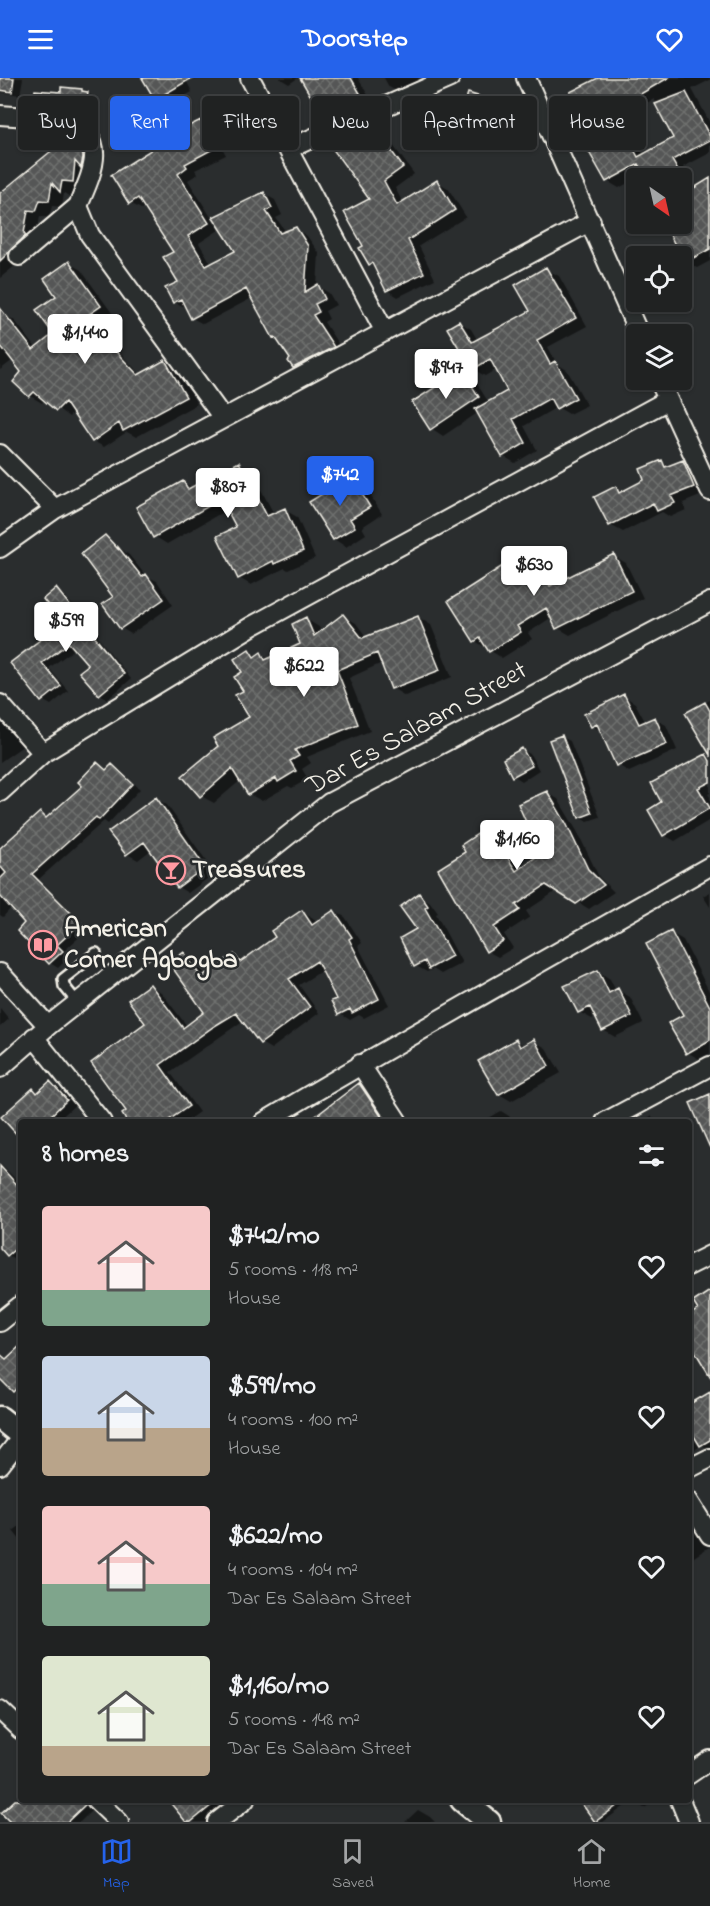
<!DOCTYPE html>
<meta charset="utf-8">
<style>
:root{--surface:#202222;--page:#2d2f2f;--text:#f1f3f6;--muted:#a2a4a5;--line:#3d3f40;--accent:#2563eb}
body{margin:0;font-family:"Indie Flower",sans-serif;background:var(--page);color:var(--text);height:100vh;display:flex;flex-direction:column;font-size:22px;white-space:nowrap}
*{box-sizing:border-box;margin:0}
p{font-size:20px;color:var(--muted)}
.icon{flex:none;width:33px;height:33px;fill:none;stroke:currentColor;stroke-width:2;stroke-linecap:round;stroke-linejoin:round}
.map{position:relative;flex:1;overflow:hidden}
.details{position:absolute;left:18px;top:1041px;width:674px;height:684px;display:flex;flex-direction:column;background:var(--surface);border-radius:6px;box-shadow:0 2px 4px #0004,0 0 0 2px var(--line)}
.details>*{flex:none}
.hud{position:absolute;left:18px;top:18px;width:675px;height:54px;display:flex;gap:12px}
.needle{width:39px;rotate:146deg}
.tools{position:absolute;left:626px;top:90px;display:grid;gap:12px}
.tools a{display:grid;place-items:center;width:66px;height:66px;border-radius:6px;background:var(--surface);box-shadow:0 2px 4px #0004,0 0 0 2px var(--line);font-size:30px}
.price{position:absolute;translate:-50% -51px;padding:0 14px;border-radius:6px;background:#fff;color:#222;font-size:20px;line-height:39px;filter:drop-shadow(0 2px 3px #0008)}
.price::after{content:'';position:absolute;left:50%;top:36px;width:18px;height:14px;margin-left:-9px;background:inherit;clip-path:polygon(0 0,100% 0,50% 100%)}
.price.selected{background:var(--accent);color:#fff}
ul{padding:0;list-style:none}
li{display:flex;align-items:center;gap:18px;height:150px;padding:0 24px}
li span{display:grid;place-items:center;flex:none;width:168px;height:120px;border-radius:6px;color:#555}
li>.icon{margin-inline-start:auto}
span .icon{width:72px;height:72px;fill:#fffc;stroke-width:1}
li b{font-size:26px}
h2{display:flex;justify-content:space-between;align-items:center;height:72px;padding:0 24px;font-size:26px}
.tag{padding:0 21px;border-radius:6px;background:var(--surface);box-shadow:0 2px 4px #0004,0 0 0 2px var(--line);font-size:21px;line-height:54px}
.tag.selected{background:var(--accent);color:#fff}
header{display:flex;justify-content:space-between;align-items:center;height:78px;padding:0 24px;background:var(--accent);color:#fff;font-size:27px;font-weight:700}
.menu{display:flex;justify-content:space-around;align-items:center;height:84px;border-top:2px solid var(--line);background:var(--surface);font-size:16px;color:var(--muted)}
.menu a{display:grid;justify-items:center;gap:3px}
.menu .selected{color:var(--accent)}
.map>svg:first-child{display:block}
</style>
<header><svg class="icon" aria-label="menu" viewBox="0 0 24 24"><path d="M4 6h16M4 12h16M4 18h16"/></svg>Doorstep<svg class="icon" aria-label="heart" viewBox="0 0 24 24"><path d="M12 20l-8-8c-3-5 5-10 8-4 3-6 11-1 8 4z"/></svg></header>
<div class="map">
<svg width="710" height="1744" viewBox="0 0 710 1744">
<defs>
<pattern id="building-cross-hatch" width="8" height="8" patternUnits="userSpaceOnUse" patternTransform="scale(1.5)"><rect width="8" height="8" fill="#555756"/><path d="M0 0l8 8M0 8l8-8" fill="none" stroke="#6e706e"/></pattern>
</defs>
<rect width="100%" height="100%" fill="#2a2d2e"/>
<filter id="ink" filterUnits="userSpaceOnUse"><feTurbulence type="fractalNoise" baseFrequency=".0167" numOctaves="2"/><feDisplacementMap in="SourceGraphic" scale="12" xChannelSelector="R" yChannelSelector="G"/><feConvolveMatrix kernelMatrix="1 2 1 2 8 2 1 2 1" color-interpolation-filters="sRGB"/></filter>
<g filter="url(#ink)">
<path fill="#0007" fill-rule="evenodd" d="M0,0H23L20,17L0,14Z
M144,0H185L192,14L168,28L156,21Z
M279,0H298L289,6Z
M302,0H349L363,24L366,22L352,0H358L372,24L337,45L324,38Z
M384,0H435L403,17L389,9Z
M602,0H710V2L692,11L710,45V75L683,89L695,112L710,102V183L697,190L685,184L672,146H681V100H648L646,95L619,110L607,103L596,63ZM654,21L675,60L644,77L623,38Z
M81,12L95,20L94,34L43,29L35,25Z
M506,28L514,33L508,54L486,47L482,62L446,52L442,63L417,55L409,50L433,41Z
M201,44L212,50L226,77L195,92L198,96L188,102L219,152L199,165L212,187L237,173L264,116L275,122L282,137L276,140L286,154L296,151L307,158L319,175L317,208L329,215L336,227L325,233L329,241L324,244L344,275L305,296L294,289L292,282L279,262L274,259L252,220L203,246L192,240L187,230L174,224L180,204L175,174L145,129L141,131L130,125Z
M372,48L384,55L414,96L395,110L403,125L437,104L448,110L466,139L419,168L435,201L398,219L387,212L375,189L370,186L365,168L371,121Z
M65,55L87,67L85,110H74L72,120L64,115L62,129L52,128L49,140L40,138L36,163L21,183L0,200V117L63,65Z
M69,185L81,192L112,235L87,253L99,267L104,263L115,270L141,297L165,284L177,290L197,326L136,359L127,354L104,369L93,363L73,334L69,339L45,321L42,325L30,318L15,304L23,295L13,282L0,292V238L3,236L15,243L37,271L55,256L58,218Z
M546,191L559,198L587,248L548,269L557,286L567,292L587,327L569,336L557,329L524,348L537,372L515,385L503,378L479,334L443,358L431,350L462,294L474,301L489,325L509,313L497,291L485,298L473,291L459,244L471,251L478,263L532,234Z
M662,384L670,389L682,384L695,391L705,416L683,425L686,432L670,439L662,434L623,454L610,447L616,410L623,414L646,402Z
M239,386L251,393L274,436L285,432L297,439L315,480L288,492L285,490L251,507L239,500L238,449L228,431L167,466L154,458L183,404L193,410Z
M351,400L364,407L382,436L362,449L366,456L346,469L334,461Z
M105,459L129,477L146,498L157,503L173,527L131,556L121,550Z
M533,474L545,481L557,506L614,478L626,485L643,520L570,557L558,550L552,539L528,555L532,561L502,580L475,563Z
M56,512L64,517L131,601L108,621L100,616L90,587L76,570L49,590L68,613L51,627L42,622L12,585L65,545Z
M343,538L356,545L367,560L418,539L431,547L452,599L405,618L392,610L382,585L349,600L370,653L307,679L311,685L302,691L308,701L292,710L288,708L262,723L249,716L241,702L214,725L201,718L251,639L245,613L244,594L249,573L257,578L261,576L270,581L302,566L306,541L319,549L321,554Z
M624,618L635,625L646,645L655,641L666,647L677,672L629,694L618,687L603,654L592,648L586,637Z
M710,622V669L687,636Z
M0,639L23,668L0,684Z
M562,659L570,663L600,739L588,743L580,739Z
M522,672L530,676L539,692L522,703L514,698Z
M706,678L710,680V715L708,716L710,719V742L675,763L664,757L663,725Z
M97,686L107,693L112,688L120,692L140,711L108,746L104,743L39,801L88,851L64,873L70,878L58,890L50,885L26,845L12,829L3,839L0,837V767L4,769L40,736L48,740L84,708Z
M547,715L558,721L577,753L599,799L614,814L589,831L558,812L526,833L530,839L504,856L513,870L498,879L487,873L467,775L488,751L499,757L521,791L542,777Z
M156,721L167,727L215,795L188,815L178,809L151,772L138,782L127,776Z
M710,814V829L703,818Z
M419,817L430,824L438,835L436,836L462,885L441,896L433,891L427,894L416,888Z
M334,833L345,839L362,865L358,868L389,927L364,940L359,937L350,942L339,935L338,921L323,892L299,907L319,935L271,971L261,965L244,942L170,994L199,1034L185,1044H129V1033L147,945L150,908L161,914L187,948L206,935L184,876L195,882L206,898L234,878L244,883L277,860L303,834L313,840L317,845Z
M671,855L683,862L710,915V975L699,981L687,974L685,937Z
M598,893L610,901L616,913L618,912L630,919L643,945L615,959L603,952L596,939L592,941L579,934Z
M0,930L9,941L0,949Z
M516,963L525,968L534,963L546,970L561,995L511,1023L499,1016Z
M50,1005L58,1009L75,1027L56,1044H21V1059L3,1039L33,1012L39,1015Z
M359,1007L371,1014L391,1044H317Z
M501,1033L509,1038L513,1044H482Z
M651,1038L660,1044H641Z
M0,1086L21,1106V1185L8,1177L0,1168Z
M710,1215V1288L698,1274L688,1280V1239L700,1232Z
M21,1269V1317L14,1313L0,1299V1276L7,1282Z
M710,1316V1372L702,1367L690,1375L688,1329Z
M688,1439L709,1469L688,1483Z
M21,1447V1463L13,1453Z
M21,1718V1722H81L91,1733L80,1744H12L3,1735Z
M170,1722H239L212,1744H188Z
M581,1722H633L603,1744L596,1743Z
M634,1722H657L644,1730Z
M418,1732L430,1739L435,1744H405Z"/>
<path fill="url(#building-cross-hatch)" stroke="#f4f1e8" stroke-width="1.5" d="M0,0H14L12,14L0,12Z
M142,0H192L155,22Z
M300,0H351L361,17L323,39Z
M598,0H668L613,32L638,79L673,60L655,26L686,14L710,59V62L672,82L682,100H647L639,86L606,104L585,67L594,62L570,14Z
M61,9L82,11V13L88,14L86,30L34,26L35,12L61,14Z
M468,15L507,27L499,50L478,44L473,59L438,48L434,60L407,51L412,33L432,39L436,25L462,34Z
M201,42L215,70L185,86L187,89L178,96L209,145L188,158L206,188L235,173L213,139L264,114L272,130L266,133L280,155L296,149L308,168L305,214L318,206L325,221L315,226L319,234L313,237L334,269L293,290L288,283L290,281L275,259L273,260L246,211L191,241L181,221L173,225L165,210L178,204L163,179L173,174L138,120L129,126L111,97L173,58L172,56Z
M372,46L403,89L384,103L397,127L437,102L455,132L408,162L424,195L386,213L372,185L369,187L359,170L363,168L344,134L369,121L332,70L353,55Z
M65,53L80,65L83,79L81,90L75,83L73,104L62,103L60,114L52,105L49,123L40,122L36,133L28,132L24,155L26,157L0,183V115L61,65L57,60Z
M710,100V171L684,185L669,155L674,153L670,146H681V118Z
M69,183L101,228L77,245L96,269L104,261L138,297L165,282L186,319L123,353L119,345L92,364L65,324L56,333L34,314L29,319L13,304L21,294L0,267V230L33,272L53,256L36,232L56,218L44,201Z
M546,189L576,240L537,262L550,286L555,283L576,320L556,331L550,320L513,341L526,365L502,379L475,331L507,313L490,281L472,292L447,250L459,243L472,264L530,233L515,207Z
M462,292L479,319L430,352L412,324Z
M662,382L665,389L683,382L694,409L671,418L675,425L657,433L653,425L609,448L594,419L616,408L619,415L644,402L640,391Z
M239,384L267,438L285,430L303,473L274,486L273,483L238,501L217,458L236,449L221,421L153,460L136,429L183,403L188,411Z
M351,398L370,429L350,441L355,449L333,462L309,424Z
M105,457L118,471V469L142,499L146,496L164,521L120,551L102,526L113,519L81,476Z
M533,472L550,508L614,476L632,513L556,551L546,530L517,548L521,554L489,574L480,560L474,564L448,523L509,484Z
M56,510L124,596L99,617L79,594L88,587L69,565L42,585L61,608L41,624L10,585L62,545L43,521Z
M343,536L362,560L418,538L440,592L391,611L377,575L337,592L358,646L295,672L299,678L290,683L296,693L278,704L276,700L248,717L232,691L200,719L182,698L218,668L213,660L249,639L235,617L243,613L234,599L242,594L234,581L249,571L254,579L261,574L265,582L300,566L292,546L306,539L314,558Z
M624,616L639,646L655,639L667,666L616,688L597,646L591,649L584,636Z
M705,624L710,633V677L685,635Z
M562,657L592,735L579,740L549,662Z
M522,670L532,688L512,699L503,681Z
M706,676L710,683V704L698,710L710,730L663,758L648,732L661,724L651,705Z
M97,684L106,692L112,686L133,706L99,742L96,739L32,796L81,845L57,867L63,873L49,886L17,853L24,845L0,818V801L6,795L0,788V770L40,734L46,740L82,708L78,704Z
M547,713L566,745L588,791L604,807L576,826L546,807L516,827L520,832L494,849L503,863L486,874L438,791L465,774L461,767L488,749L516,793L540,776L518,726Z
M156,719L205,789L177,810L144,764L126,777L108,754Z
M419,815L428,828L425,830L452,878L429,891L425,883L414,889L400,860L416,851L400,829Z
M302,832L312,847L334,832L352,859L349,861L379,921L352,935L350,931L338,937L331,923L336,921L317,883L289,901L310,929L260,966L236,935L213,949L160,987L189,1028L166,1044H127L122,1036L126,1033L91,985L145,945L128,922L150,906L183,950L204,934L169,885L184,874L201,899L234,876L240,884L275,859L271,853Z
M671,853L710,929V962L686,976L668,945L683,937L646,866Z
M598,892L609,915L618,910L632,938L602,953L590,929L578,935L564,908Z
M516,961L520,969L534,961L549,988L498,1017L478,983Z
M50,1003L67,1022L44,1044H21V1061L1,1039L33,1010L37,1015Z
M359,1005L385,1044H308Z
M710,1016V1070L690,1025Z
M0,1088L21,1111V1166L7,1178L0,1170Z
M710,1213V1298L688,1262V1237L698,1232L693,1224Z
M21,1267V1306L13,1314L0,1301V1276L6,1281Z
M710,1314V1362L700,1368L694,1358L688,1361V1327Z
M15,1722H85L86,1726L67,1744H10L1,1735Z
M168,1722H218L191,1744H186Z
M579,1722H625L595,1744Z"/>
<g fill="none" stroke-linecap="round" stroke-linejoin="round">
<g stroke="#f4f1e8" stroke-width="14">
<path id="service" d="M77,924L64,908L63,901L96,875"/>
</g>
<g stroke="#f4f1e8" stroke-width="22">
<path id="minor" d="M250,0L385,254
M526,0L639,256
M0,37L68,42C111,60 91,97 78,128L90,157L223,340
M288,71L450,0
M19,178L78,128
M659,302L710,413
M0,376L55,431
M0,470L55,431L591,143
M0,626L43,675
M0,714L43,675L252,548L668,322
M0,895L48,948
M34,959L102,1044
M360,986L398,1044
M0,990L48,948L329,725L710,524
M264,1044C411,956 561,873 710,788
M605,1044L710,988
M688,1188L710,1177
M0,1244L21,1227
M0,1387L21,1360
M688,1391L710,1380
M688,1422L710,1457
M0,1632L21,1652
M688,1697L710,1682
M96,1722L119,1744
M680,1722L689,1744
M217,1744L245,1722"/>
</g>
<g stroke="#f4f1e8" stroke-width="27">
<path id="tertiary" d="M0,1340L21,1357
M462,1722L489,1744"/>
</g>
<use href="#service" stroke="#2a2d2e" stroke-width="9"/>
<use href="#minor" stroke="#2a2d2e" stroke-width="18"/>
<use href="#tertiary" stroke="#2a2d2e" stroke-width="22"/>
</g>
</g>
<defs>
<g id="bar-ring" transform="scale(1.5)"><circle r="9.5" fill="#2a2d2e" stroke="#ff9aa2" stroke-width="1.5"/><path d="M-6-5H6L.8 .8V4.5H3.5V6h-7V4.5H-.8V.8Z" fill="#ff9aa2"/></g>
<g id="library-ring" transform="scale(1.5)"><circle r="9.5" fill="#2a2d2e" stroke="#ff9aa2" stroke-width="1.5"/><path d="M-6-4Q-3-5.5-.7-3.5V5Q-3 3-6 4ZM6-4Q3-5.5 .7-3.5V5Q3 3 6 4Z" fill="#ff9aa2"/></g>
</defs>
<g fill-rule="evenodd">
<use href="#bar-ring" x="171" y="792"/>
<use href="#library-ring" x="43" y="867"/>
</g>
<g text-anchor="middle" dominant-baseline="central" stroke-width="5" stroke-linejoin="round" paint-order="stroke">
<g font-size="27" fill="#f4f1e8" stroke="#2a2d2e">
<text transform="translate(417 651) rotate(-29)">Dar Es Salaam Street</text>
</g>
<g font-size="27" font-weight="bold" fill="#f4f1e8" stroke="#2a2d2e" text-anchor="start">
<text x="192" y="792">Treasures</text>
<text x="64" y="851">American<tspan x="64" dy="31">Corner Agbogba</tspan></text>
</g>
</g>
</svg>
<div class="tools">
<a><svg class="needle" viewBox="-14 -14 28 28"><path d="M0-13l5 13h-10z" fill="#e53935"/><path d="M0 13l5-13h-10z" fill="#a2a4a5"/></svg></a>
<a><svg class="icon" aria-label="locate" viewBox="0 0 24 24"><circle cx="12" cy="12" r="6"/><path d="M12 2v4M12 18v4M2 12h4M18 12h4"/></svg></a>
<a><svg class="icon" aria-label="layers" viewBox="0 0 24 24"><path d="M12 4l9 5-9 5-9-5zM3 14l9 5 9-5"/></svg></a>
</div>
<b class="price" style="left:85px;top:287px">$1,440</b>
<b class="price" style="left:446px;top:322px">$947</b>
<b class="price selected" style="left:340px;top:429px">$742</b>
<b class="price" style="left:228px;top:441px">$807</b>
<b class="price" style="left:534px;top:519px">$630</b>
<b class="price" style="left:66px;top:575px">$599</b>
<b class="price" style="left:304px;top:620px">$622</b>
<b class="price" style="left:517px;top:793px">$1,160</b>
<div class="hud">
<a class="tag">Buy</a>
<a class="tag selected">Rent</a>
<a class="tag">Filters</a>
<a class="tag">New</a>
<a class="tag">Apartment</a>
<a class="tag">House</a>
</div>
<section class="details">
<h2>8 homes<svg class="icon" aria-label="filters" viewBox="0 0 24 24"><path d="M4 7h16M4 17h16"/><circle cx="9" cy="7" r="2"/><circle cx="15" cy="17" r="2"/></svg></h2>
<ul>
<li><span style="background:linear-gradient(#f6c9c9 70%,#7fa58c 0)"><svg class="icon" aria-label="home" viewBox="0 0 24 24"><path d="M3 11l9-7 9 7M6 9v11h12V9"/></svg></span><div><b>$742/mo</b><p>5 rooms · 118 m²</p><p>House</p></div><svg class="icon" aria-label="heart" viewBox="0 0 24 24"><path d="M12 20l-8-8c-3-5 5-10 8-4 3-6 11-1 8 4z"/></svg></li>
<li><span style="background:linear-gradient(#c9d6e8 60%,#b9a48a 0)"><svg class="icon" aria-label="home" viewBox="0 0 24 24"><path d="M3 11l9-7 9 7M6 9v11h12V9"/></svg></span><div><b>$599/mo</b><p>4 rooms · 100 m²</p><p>House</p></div><svg class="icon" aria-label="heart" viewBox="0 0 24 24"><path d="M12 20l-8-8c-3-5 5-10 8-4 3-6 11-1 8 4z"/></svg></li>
<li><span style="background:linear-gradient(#f6c9c9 65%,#7fa58c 0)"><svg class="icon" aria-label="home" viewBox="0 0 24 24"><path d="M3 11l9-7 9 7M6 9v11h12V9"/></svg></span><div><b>$622/mo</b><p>4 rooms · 104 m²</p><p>Dar Es Salaam Street</p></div><svg class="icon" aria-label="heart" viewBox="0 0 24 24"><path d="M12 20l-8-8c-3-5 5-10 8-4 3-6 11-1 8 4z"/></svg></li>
<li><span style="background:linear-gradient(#dfe7d0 75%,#b9a48a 0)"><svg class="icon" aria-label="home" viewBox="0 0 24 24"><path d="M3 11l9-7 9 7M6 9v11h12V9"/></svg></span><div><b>$1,160/mo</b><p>5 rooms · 148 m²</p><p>Dar Es Salaam Street</p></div><svg class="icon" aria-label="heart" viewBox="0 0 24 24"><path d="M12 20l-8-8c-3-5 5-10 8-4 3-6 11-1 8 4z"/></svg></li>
</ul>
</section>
</div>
<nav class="menu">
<a class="selected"><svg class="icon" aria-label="map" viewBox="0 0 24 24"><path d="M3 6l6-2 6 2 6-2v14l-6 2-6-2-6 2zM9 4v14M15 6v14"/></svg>Map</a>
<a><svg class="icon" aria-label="saved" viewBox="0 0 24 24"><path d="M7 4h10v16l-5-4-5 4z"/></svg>Saved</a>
<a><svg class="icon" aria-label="home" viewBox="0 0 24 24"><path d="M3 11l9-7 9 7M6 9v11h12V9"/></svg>Home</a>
</nav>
